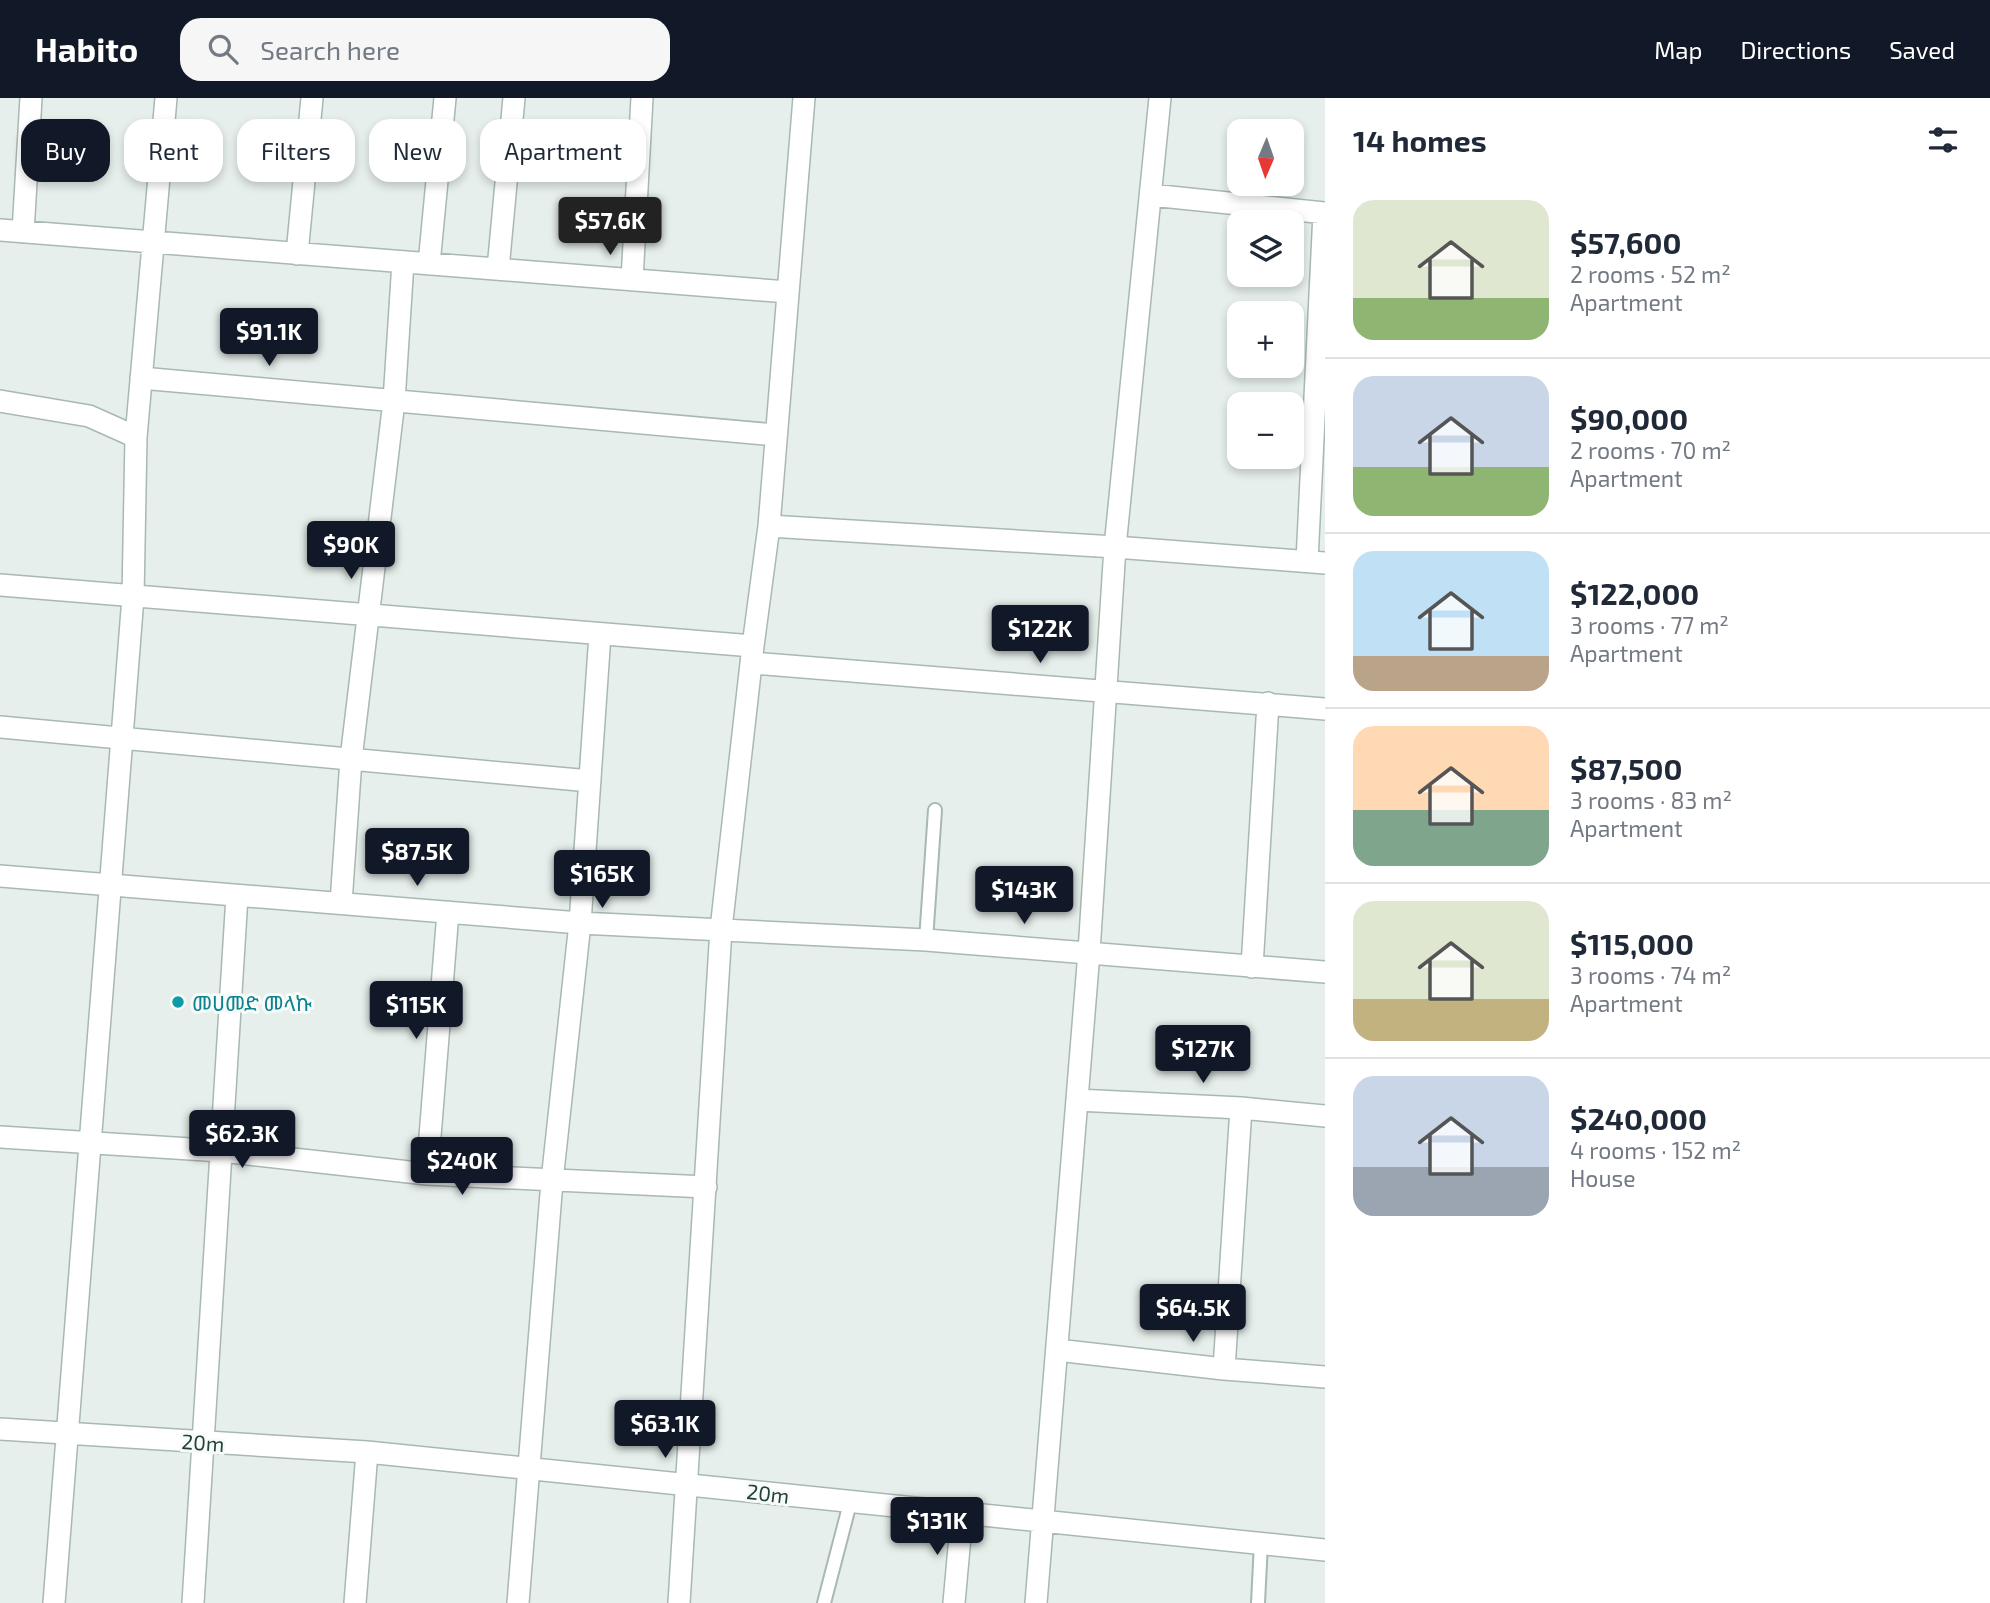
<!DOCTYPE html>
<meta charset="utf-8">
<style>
:root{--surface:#fff;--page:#f6f6f7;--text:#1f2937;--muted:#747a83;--line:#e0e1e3;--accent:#111827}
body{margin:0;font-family:"Exo 2","Noto Sans Ethiopic",sans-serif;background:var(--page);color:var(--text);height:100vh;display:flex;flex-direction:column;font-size:26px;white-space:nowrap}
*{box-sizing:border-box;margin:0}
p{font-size:23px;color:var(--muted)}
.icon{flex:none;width:38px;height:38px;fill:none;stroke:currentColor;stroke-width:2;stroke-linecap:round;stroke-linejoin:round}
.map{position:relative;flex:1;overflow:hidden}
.side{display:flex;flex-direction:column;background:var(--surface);width:665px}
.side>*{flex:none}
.banner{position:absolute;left:21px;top:21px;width:665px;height:63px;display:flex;gap:14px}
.needle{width:46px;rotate:182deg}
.tools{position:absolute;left:1227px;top:21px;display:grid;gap:14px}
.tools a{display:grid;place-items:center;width:77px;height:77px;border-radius:14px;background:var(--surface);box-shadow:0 4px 10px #0003;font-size:35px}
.price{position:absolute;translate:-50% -60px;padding:0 16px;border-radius:7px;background:var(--accent);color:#fff;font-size:23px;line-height:46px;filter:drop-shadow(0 2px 4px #0008)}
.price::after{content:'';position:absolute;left:50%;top:42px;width:21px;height:16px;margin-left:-10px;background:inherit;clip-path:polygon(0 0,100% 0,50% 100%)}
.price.selected{background:#222;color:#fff}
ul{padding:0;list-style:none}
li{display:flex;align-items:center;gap:21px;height:175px;padding:0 28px}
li+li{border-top:2px solid var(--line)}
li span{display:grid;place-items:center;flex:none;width:196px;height:140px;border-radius:21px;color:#555}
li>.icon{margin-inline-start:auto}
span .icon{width:84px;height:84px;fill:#fffc;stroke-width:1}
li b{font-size:30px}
h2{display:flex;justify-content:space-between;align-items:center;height:84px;padding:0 28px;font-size:30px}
.tag{padding:0 24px;border-radius:21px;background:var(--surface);box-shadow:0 4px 10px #0003;font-size:24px;line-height:63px}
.tag.selected{background:var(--accent);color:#fff}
header{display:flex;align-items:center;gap:42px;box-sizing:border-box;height:98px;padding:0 35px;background:var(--accent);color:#fff}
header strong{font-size:33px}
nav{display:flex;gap:38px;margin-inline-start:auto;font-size:24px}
.search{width:490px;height:63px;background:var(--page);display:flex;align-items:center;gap:18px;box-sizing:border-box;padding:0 24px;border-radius:21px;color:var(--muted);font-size:26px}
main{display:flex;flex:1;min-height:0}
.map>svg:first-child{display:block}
</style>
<header>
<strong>Habito</strong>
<div class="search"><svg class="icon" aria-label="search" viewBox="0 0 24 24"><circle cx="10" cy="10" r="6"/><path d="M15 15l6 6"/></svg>Search here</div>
<nav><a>Map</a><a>Directions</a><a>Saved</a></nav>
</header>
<main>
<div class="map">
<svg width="1325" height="1505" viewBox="0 0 1325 1505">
<rect width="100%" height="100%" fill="#e6efeb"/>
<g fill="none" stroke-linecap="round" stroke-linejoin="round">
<g stroke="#a8b8b2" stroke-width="16">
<path id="service" d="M926,842L935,712
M824,1505L850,1405
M1258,1505L1261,1445"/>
</g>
<g stroke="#a8b8b2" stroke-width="24">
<path id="minor" d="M1151,97L1325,115
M0,132L788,194
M23,134L31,0
M297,156L312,0
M429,166L445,0
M498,171L514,0
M632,182L642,0
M141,280L776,337
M0,303L89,318L136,339
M769,428L1115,449L1325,465
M1307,463L1324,115
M0,487L753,548
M752,565L1325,611
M0,629L590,683
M0,778L580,825L926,842L1325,874
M341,805L351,661L394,303L403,164
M1252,869L1268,605
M1077,1002L1241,1010L1325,1018
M0,1039L222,1053L427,1076L706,1089
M427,1076L448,814
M1057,1252L1224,1271L1325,1279
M1224,1271L1241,1010
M0,1331L367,1354L1325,1452
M54,1505L133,499L136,339L166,0
M193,1505L237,798
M355,1505L367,1354
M518,1505L552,1083L580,825L600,536
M679,1505L721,831L753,548L769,428L804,0
M954,1505L962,1416
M1036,1505L1089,854L1115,449L1160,0"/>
</g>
<use href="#service" stroke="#fff" stroke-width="12"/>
<use href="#minor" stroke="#fff" stroke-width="21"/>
</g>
<circle fill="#0f9aa8" stroke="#f7fbf9" stroke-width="2.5" cx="178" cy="904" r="7"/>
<g text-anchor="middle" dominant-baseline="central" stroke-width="6" stroke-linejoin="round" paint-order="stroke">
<g font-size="21" fill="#0d838f" stroke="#f7fbf9" text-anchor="start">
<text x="192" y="904">መሀመድ መላኩ</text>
</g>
<g font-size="21" fill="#24423a" stroke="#f7fbf9">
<text transform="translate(203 1344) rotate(4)">20m</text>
<text transform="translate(768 1395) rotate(7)">20m</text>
</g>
</g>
</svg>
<div class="tools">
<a><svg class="needle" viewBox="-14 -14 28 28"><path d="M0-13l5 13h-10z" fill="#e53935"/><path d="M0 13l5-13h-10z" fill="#747a83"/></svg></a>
<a><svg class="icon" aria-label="layers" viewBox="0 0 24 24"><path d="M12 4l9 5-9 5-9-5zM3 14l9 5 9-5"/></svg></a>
<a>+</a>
<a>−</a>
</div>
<b class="price selected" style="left:610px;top:159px">$57.6K</b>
<b class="price" style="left:269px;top:270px">$91.1K</b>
<b class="price" style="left:351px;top:483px">$90K</b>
<b class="price" style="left:1040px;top:567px">$122K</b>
<b class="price" style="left:417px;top:790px">$87.5K</b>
<b class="price" style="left:602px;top:812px">$165K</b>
<b class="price" style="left:1024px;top:828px">$143K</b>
<b class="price" style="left:416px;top:943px">$115K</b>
<b class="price" style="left:1203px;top:987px">$127K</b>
<b class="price" style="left:242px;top:1072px">$62.3K</b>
<b class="price" style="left:462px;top:1099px">$240K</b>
<b class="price" style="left:1193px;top:1246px">$64.5K</b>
<b class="price" style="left:665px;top:1362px">$63.1K</b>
<b class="price" style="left:937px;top:1459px">$131K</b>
<div class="banner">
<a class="tag selected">Buy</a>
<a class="tag">Rent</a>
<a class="tag">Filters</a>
<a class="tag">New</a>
<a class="tag">Apartment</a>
</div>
</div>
<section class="side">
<h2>14 homes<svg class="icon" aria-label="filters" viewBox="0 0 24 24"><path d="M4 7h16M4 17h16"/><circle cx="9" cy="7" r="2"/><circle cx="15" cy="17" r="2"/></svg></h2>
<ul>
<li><span style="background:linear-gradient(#dfe7d0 70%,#8fb573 0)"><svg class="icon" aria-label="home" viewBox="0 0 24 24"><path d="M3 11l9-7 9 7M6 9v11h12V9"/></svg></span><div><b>$57,600</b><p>2 rooms · 52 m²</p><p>Apartment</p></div></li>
<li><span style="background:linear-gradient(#c9d6e8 65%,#8fb573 0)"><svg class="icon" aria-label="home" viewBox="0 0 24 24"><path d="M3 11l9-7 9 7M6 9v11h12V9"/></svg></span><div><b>$90,000</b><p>2 rooms · 70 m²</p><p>Apartment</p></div></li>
<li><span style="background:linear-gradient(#bfe0f5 75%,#b9a48a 0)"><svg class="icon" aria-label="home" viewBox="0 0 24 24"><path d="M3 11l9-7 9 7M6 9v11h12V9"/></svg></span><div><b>$122,000</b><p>3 rooms · 77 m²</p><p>Apartment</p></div></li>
<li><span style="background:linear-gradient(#ffd9b3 60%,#7fa58c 0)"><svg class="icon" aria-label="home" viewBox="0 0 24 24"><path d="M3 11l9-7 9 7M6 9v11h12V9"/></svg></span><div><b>$87,500</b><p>3 rooms · 83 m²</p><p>Apartment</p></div></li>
<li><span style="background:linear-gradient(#dfe7d0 70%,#c2b280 0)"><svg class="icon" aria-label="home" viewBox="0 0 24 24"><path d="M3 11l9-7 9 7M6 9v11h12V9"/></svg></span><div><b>$115,000</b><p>3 rooms · 74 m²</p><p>Apartment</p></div></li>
<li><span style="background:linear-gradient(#c9d6e8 65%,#9aa5b1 0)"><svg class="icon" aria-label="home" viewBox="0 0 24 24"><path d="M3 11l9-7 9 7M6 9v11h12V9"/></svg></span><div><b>$240,000</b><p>4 rooms · 152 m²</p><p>House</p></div></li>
</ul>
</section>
</main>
